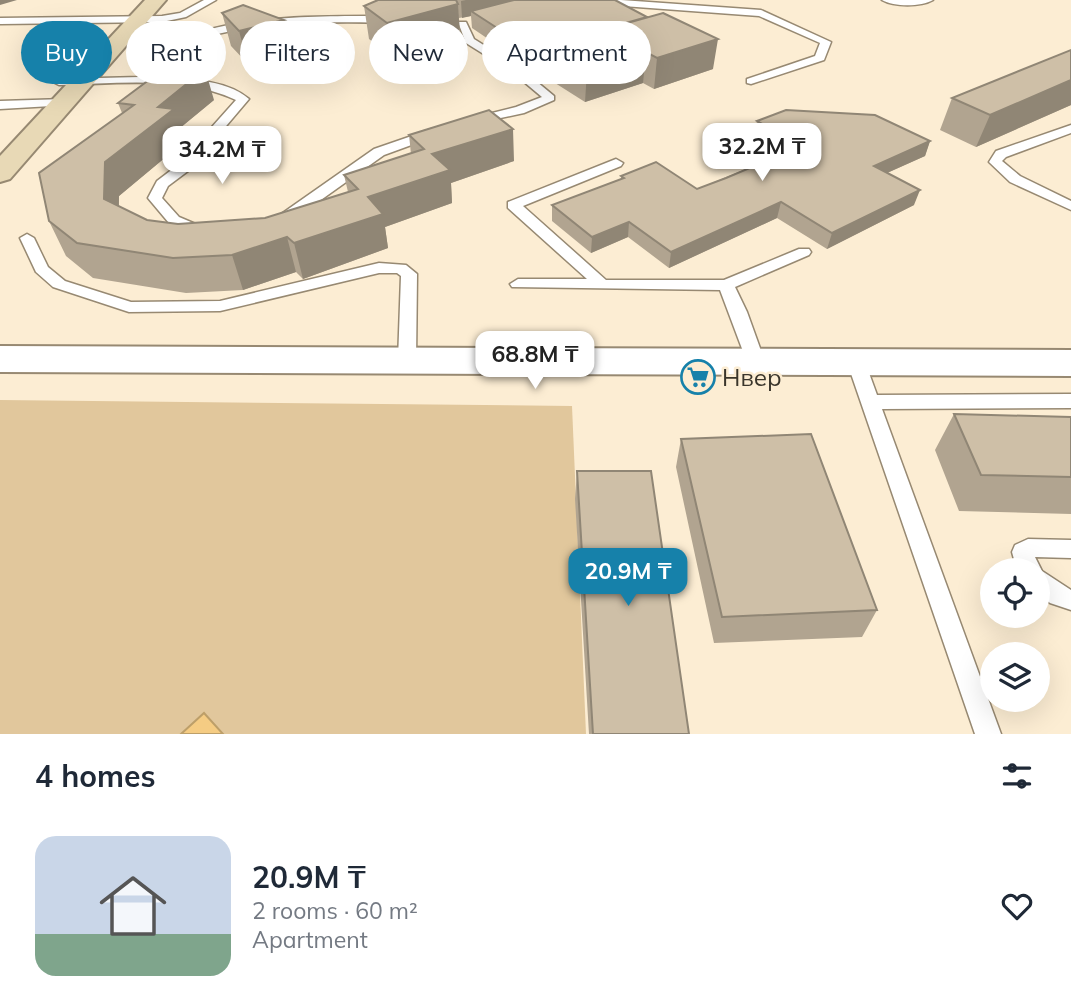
<!DOCTYPE html>
<meta charset="utf-8">
<style>
:root{--surface:#fff;--page:#f2f2f3;--text:#1f2937;--muted:#747a83;--line:#e0e1e3;--accent:#1681aa}
body{margin:0;font-family:Mulish,sans-serif;background:var(--page);color:var(--text);height:100vh;display:flex;flex-direction:column;font-size:26px;white-space:nowrap}
*{box-sizing:border-box;margin:0}
p{font-size:23px;color:var(--muted)}
.icon{flex:none;width:38px;height:38px;fill:none;stroke:currentColor;stroke-width:2;stroke-linecap:round;stroke-linejoin:round}
.map{position:relative;height:734px;overflow:hidden}
.sheet{display:flex;flex-direction:column;background:var(--surface);flex:1}
.sheet>*{flex:none}
.top-card{position:absolute;left:21px;top:21px;width:700px;height:63px;display:flex;gap:14px}
.tools{position:absolute;left:980px;top:558px;display:grid;gap:14px}
.tools a{display:grid;place-items:center;width:70px;height:70px;border-radius:50%;background:var(--surface);box-shadow:0 7px 28px #0002;font-size:35px}
.price{position:absolute;translate:-50% -60px;padding:0 16px;border-radius:14px;background:#fff;color:#222;font-size:23px;line-height:46px;filter:drop-shadow(0 2px 4px #0008)}
.price::after{content:'';position:absolute;left:50%;top:42px;width:21px;height:16px;margin-left:-10px;background:inherit;clip-path:polygon(0 0,100% 0,50% 100%)}
.price.on{background:var(--accent);color:#fff}
ul{padding:0;list-style:none}
li{display:flex;align-items:center;gap:21px;height:175px;padding:0 35px}
li+li{border-top:2px solid var(--line)}
li span{display:grid;place-items:center;flex:none;width:196px;height:140px;border-radius:21px;color:#555}
li>.icon{margin-inline-start:auto}
span .icon{width:84px;height:84px;fill:#fffc;stroke-width:1}
li b{font-size:30px}
h2{display:flex;justify-content:space-between;align-items:center;height:84px;padding:0 35px;font-size:30px}
.tag{padding:0 24px;border-radius:32px;background:var(--surface);box-shadow:0 7px 28px #0002;font-size:24px;line-height:63px}
.tag.on{background:var(--accent);color:#fff}
.map>svg:first-child{display:block}
</style>
<div class="map">
<svg width="1071" height="734" viewBox="0 0 1071 734">
<rect width="100%" height="100%" fill="#fcedd3"/>
<path fill="#e1c79c" d="M0,400L572,406L586,734H0Z"/>
<path fill="#f5cc83" stroke="#bd9f69" stroke-width="2" d="M204,713L223,734H181Z"/>
<g fill="none" stroke-linecap="round" stroke-linejoin="round">
<g stroke="#978972" stroke-width="3">
<path id="service" d="M204,0H216L186,17L162,22L0,24V18L162,16L180,13Z
M577,0H621L761,10L831,42L824,60L751,84L747,83V79L815,56L820,43L759,16L582,3Z
M882,0H933C921,7 894,7 882,0Z
M370,16L390,17L395,20L390,23C339,21 237,21 193,43C177,51 164,64 152,77C182,79 225,78 249,99L188,171L168,186L162,198L179,217L205,228L207,231L200,235L169,223L148,198L157,181L178,165L236,100C182,75 116,84 59,85L53,82L59,79L140,77C153,62 167,48 184,39C230,16 319,16 370,16Z
M458,22H466L474,39L519,67L554,96V100L524,113L472,124V118L516,107L542,97L511,71L466,43Z
M65,99L69,101V105L0,109V101Z
M1071,125V133L1006,157L1002,161L1020,176L1071,201V210L1010,182L989,162L996,151Z
M432,129L436,130V136L384,155L304,212L284,221L277,217L374,149Z
M616,159L623,163L621,166L523,206L606,280H724L799,249H809L811,252L809,255L735,287L747,312L765,362L762,366L756,368L747,362L720,290L512,287L510,284L518,279H587L508,208V202Z
M27,234L34,238L48,267L65,281L131,302L220,301L379,263L406,265L417,274L416,361L407,367L398,361L401,276L397,273H379L220,311L129,312L53,287L36,272L20,238Z
M856,356L865,362L877,395L1071,394V408L882,409L1001,734H975L847,362Z
M1028,539L1071,540V558L1035,557L1042,571L1071,590V610L1050,603L1038,592V570H1017L1012,552L1015,545Z"/>
</g>
<g stroke="#978972" stroke-width="4">
<path id="tertiary" d="M0,346L1071,350V376L0,372Z"/>
</g>
<g stroke="#978972" stroke-width="4">
<path id="secondary" d="M145,0H166L10,179L0,182V156Z"/>
</g>
<use href="#service" fill="#fff" fill-rule="evenodd"/>
<use href="#tertiary" fill="#fff" fill-rule="evenodd"/>
<use href="#secondary" fill="#e8d9b6" fill-rule="evenodd"/>
</g>
<path fill="#b1a490" d="M378,0H615L713,69L654,89L643,83L585,102L544,76L545,64L531,68L472,28L471,16L459,18L460,37L391,56L369,39L364,6Z
M222,13L291,53L248,64L231,46Z
M1071,50V105L976,147L940,130L952,98Z
M214,100L180,128L185,141L119,196V206L147,220L178,224L265,218L348,192L344,175L411,154L409,135L514,161L451,183L452,203L385,227L388,248L303,279L296,272L243,290L186,293L93,278L66,256L49,221L122,113L118,103Z
M757,121L930,141L925,156L887,173L914,205L827,249L777,218L669,268L628,237L591,253L552,221V205L621,179V176L697,189L785,153L754,135Z
M954,414L1071,417V514L959,511L935,450Z
M681,439L877,610L862,637L714,643L676,467Z
M577,471L689,734H589L575,499Z"/>
<path fill="#908675" d="M0,0H17L0,5Z
M466,0H531L471,11V16L462,18L461,1Z
M458,4L460,37L391,56L387,23Z
M284,20L291,53L248,64L239,31Z
M718,39L713,69L654,89L657,58Z
M545,46V64L531,68V50Z
M646,52L643,83L585,102L587,71Z
M205,69L214,100L180,128L185,141L119,196L118,233L104,199L105,162L158,107Z
M1071,80V105L976,147L990,115Z
M513,129L514,161L451,183L452,203L385,227L388,248L303,279L294,243L432,154Z
M930,141L925,156L869,181L874,166Z
M920,190L914,205L827,249L832,233Z
M781,202L777,218L669,268L671,252Z
M629,222L628,237L591,253L592,237Z
M287,237L296,272L243,290L232,255Z"/>
<path fill="#cebfa7" stroke="#908675" stroke-width="2" d="M378,0H456L458,4L387,23L364,6Z
M514,0H615L647,17L531,50L471,11Z
M243,5L284,20L239,31L222,13Z
M663,13L718,39L657,58L646,52L587,71L545,46Z
M1071,50V80L990,115L952,98Z
M169,65L205,69L158,107L174,109L105,162L104,199L147,220L178,224L265,218L358,189L344,175L424,149L409,135L489,110L513,129L432,154L450,170L368,197L383,214L294,243L287,237L232,255L173,258L77,243L49,221L39,173L134,105L118,103Z
M786,110L875,115L930,141L874,166L920,190L832,233L781,202L671,252L629,222L592,237L552,205L624,178L621,176L656,162L697,189L726,178L802,146L757,121Z
M954,414L1071,417V477L981,475Z
M811,434L877,610L722,617L681,439Z
M577,471H651L689,734H593Z"/>
<defs>
<g id="supermarket-ring" transform="scale(1.75)"><circle r="9.5" fill="#fcedd3" stroke="#1681aa" stroke-width="1.5"/><path d="M-6-5.5h2.5l.6 2H6L4.5 2H-2.5L-4.4-4H-6ZM-1.5 3.2a1.3 1.3 0 1 0 .1 0ZM3 3.2a1.3 1.3 0 1 0 .1 0Z" fill="#1681aa"/></g>
</defs>
<g fill-rule="evenodd">
<use href="#supermarket-ring" x="698" y="377"/>
</g>
<g text-anchor="middle" dominant-baseline="central" stroke-width="5" stroke-linejoin="round" paint-order="stroke">
<g font-size="24" fill="#3a352b" stroke="#fcedd3" text-anchor="start">
<text x="722" y="377">Нвер</text>
</g>
</g>
</svg>
<div class="tools">
<a><svg class="icon" aria-label="locate" viewBox="0 0 24 24"><circle cx="12" cy="12" r="6"/><path d="M12 2v4M12 18v4M2 12h4M18 12h4"/></svg></a>
<a><svg class="icon" aria-label="layers" viewBox="0 0 24 24"><path d="M12 4l9 5-9 5-9-5zM3 14l9 5 9-5"/></svg></a>
</div>
<b class="price" style="left:762px;top:183px">32.2M ₸</b>
<b class="price" style="left:222px;top:186px">34.2M ₸</b>
<b class="price" style="left:535px;top:391px">68.8M ₸</b>
<b class="price on" style="left:628px;top:608px">20.9M ₸</b>
<div class="top-card">
<a class="tag on">Buy</a>
<a class="tag">Rent</a>
<a class="tag">Filters</a>
<a class="tag">New</a>
<a class="tag">Apartment</a>
</div>
</div>
<section class="sheet">
<h2>4 homes<svg class="icon" aria-label="filters" viewBox="0 0 24 24"><path d="M4 7h16M4 17h16"/><circle cx="9" cy="7" r="2"/><circle cx="15" cy="17" r="2"/></svg></h2>
<ul>
<li><span style="background:linear-gradient(#c9d6e8 70%,#7fa58c 0)"><svg class="icon" aria-label="home" viewBox="0 0 24 24"><path d="M3 11l9-7 9 7M6 9v11h12V9"/></svg></span><div><b>20.9M ₸</b><p>2 rooms · 60 m²</p><p>Apartment</p></div><svg class="icon" aria-label="heart" viewBox="0 0 24 24"><path d="M12 20l-8-8c-3-5 5-10 8-4 3-6 11-1 8 4z"/></svg></li>
</ul>
</section>
